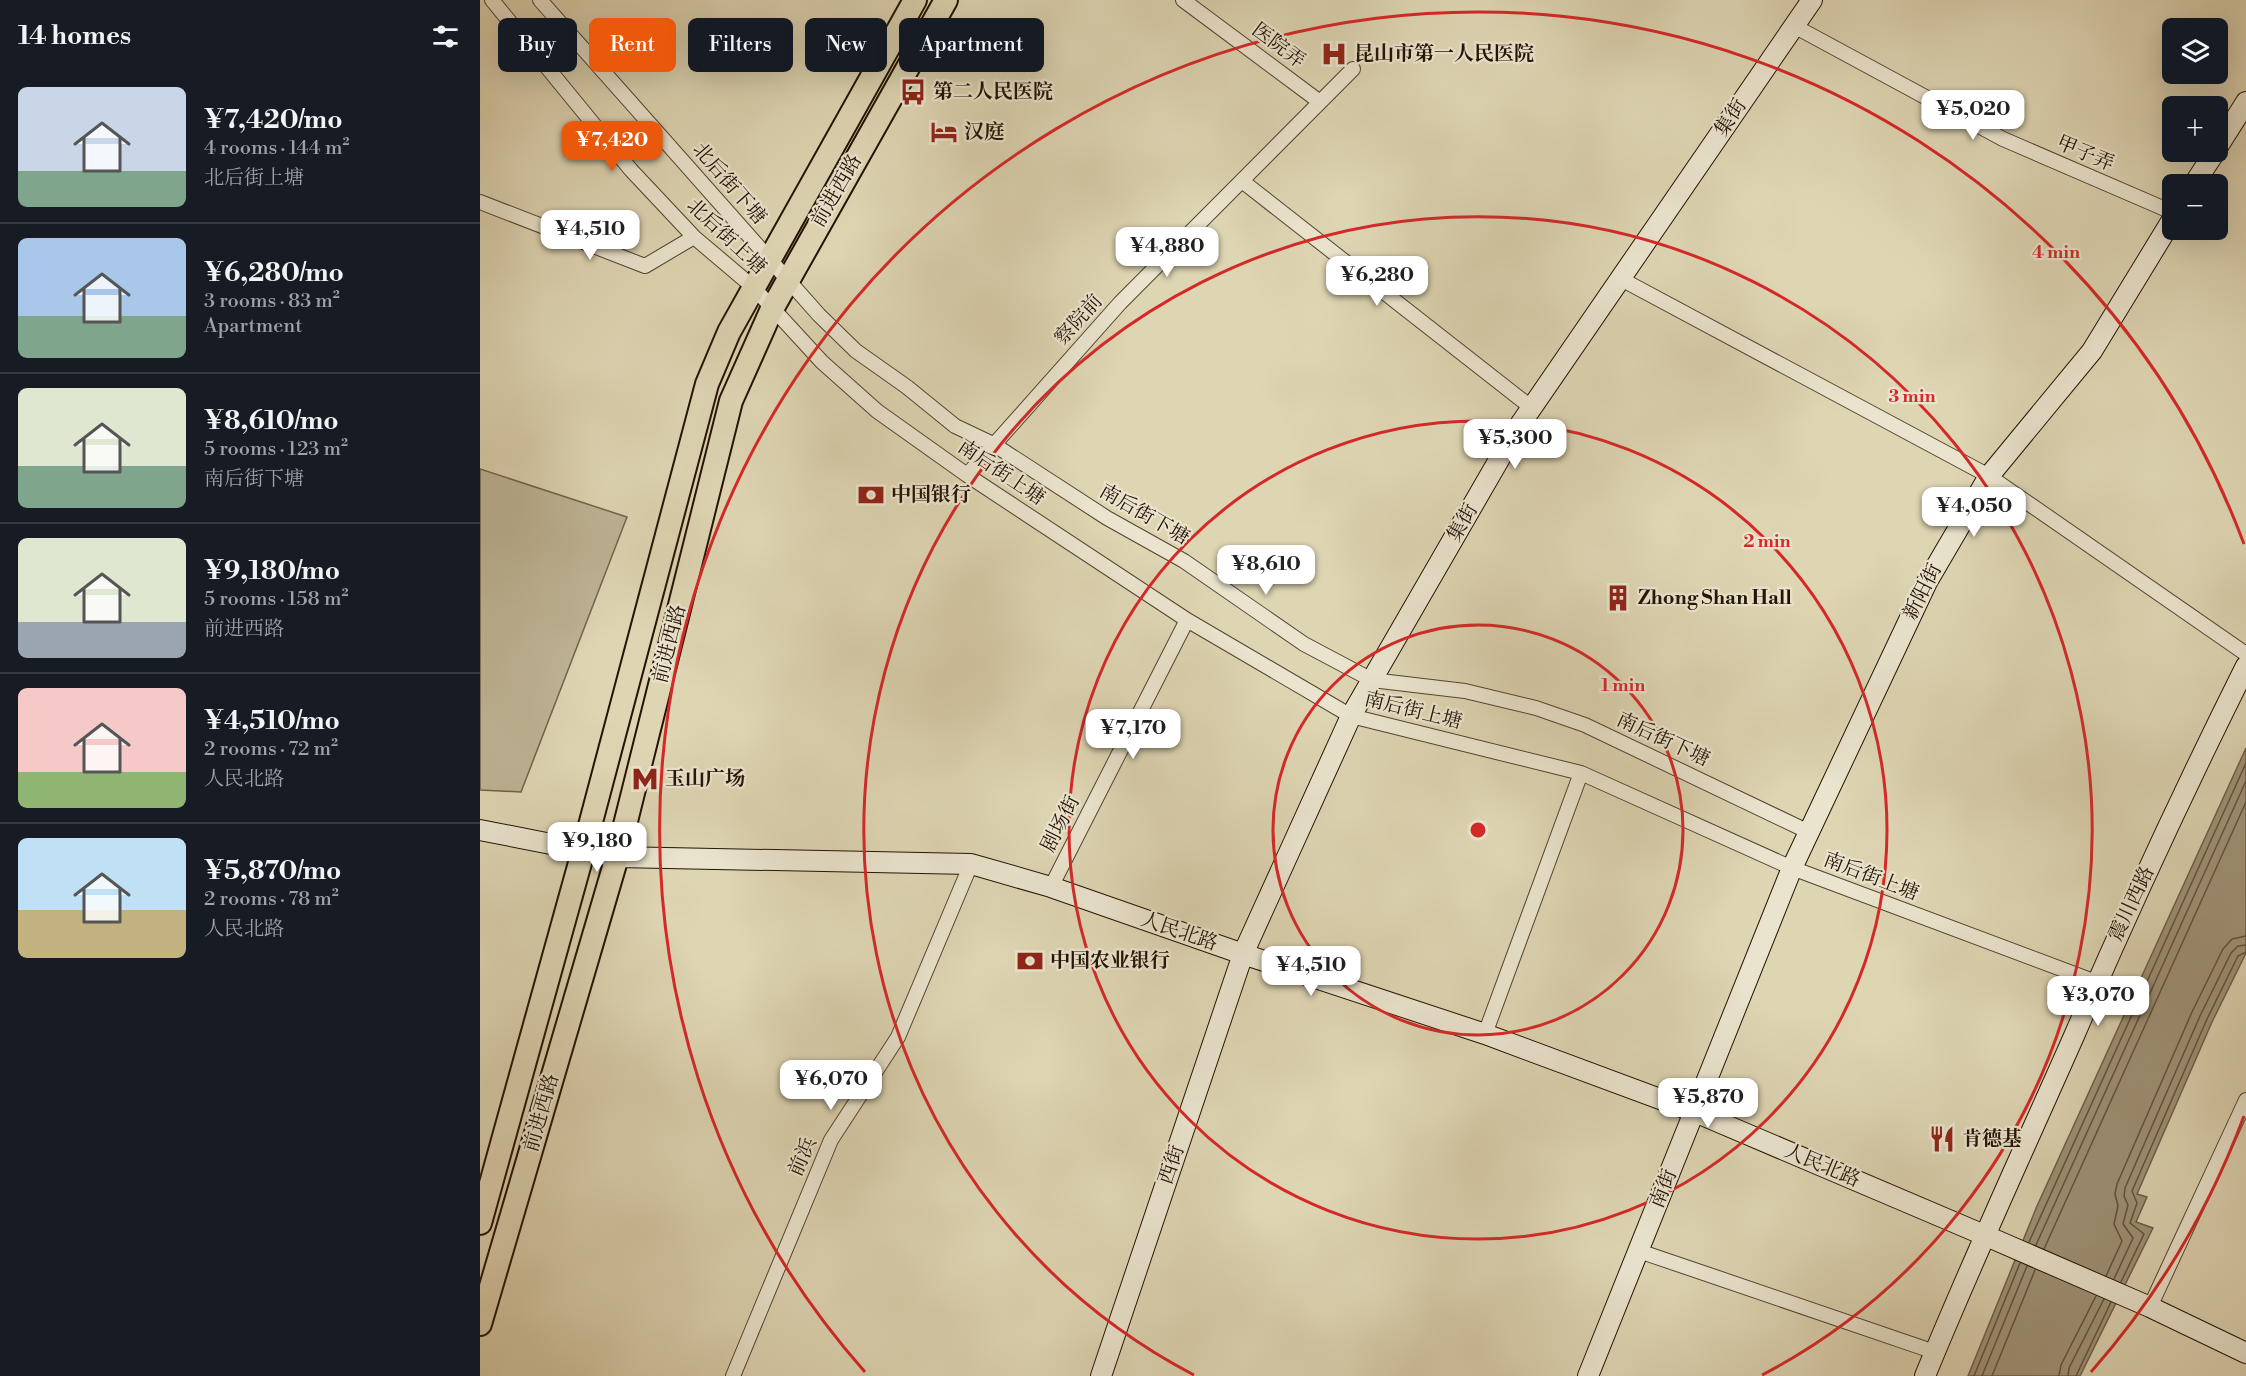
<!DOCTYPE html>
<meta charset="utf-8">
<style>
:root{--surface:#171b24;--page:#20242c;--text:#f1f3f6;--muted:#9ea1a6;--line:#363941;--accent:#ea580c}
body{margin:0;font-family:"Libre Bodoni","Noto Serif SC",serif;background:var(--page);color:var(--text);height:100vh;display:flex;flex-direction:column;font-size:22px;white-space:nowrap}
*{box-sizing:border-box;margin:0}
p{font-size:20px;color:var(--muted)}
.icon{flex:none;width:33px;height:33px;fill:none;stroke:currentColor;stroke-width:2;stroke-linecap:round;stroke-linejoin:round}
.map{position:relative;flex:1;overflow:hidden}
.drawer{display:flex;flex-direction:column;background:var(--surface);width:480px}
.drawer>*{flex:none}
.banner{position:absolute;left:18px;top:18px;width:570px;height:54px;display:flex;gap:12px}
.controls{position:absolute;left:1682px;top:18px;display:grid;gap:12px}
.controls a{display:grid;place-items:center;width:66px;height:66px;border-radius:9px;background:var(--surface);box-shadow:0 6px 24px #0002;font-size:30px}
.price{position:absolute;translate:-50% -51px;padding:0 14px;border-radius:12px;background:#fff;color:#222;font-size:20px;line-height:39px;filter:drop-shadow(0 2px 3px #0008)}
.price::after{content:'';position:absolute;left:50%;top:36px;width:18px;height:14px;margin-left:-9px;background:inherit;clip-path:polygon(0 0,100% 0,50% 100%)}
.price.on{background:var(--accent);color:#fff}
ul{padding:0;list-style:none}
li{display:flex;align-items:center;gap:18px;height:150px;padding:0 18px}
li+li{border-top:2px solid var(--line)}
li span{display:grid;place-items:center;flex:none;width:168px;height:120px;border-radius:9px;color:#555}
li>.icon{margin-inline-start:auto}
span .icon{width:72px;height:72px;fill:#fffc;stroke-width:1}
li b{font-size:26px}
h2{display:flex;justify-content:space-between;align-items:center;height:72px;padding:0 18px;font-size:26px}
.pill{padding:0 21px;border-radius:9px;background:var(--surface);box-shadow:0 6px 24px #0002;font-size:21px;line-height:54px}
.pill.on{background:var(--accent);color:#fff}
main{display:flex;flex:1;min-height:0}
.map>svg:first-child{display:block}
</style>
<main>
<section class="drawer">
<h2>14 homes<svg class="icon" aria-label="filters" viewBox="0 0 24 24"><path d="M4 7h16M4 17h16"/><circle cx="9" cy="7" r="2"/><circle cx="15" cy="17" r="2"/></svg></h2>
<ul>
<li><span style="background:linear-gradient(#c9d6e8 70%,#7fa58c 0)"><svg class="icon" aria-label="home" viewBox="0 0 24 24"><path d="M3 11l9-7 9 7M6 9v11h12V9"/></svg></span><div><b>¥7,420/mo</b><p>4 rooms · 144 m²</p><p>北后街上塘</p></div></li>
<li><span style="background:linear-gradient(#a9c7e8 65%,#7fa58c 0)"><svg class="icon" aria-label="home" viewBox="0 0 24 24"><path d="M3 11l9-7 9 7M6 9v11h12V9"/></svg></span><div><b>¥6,280/mo</b><p>3 rooms · 83 m²</p><p>Apartment</p></div></li>
<li><span style="background:linear-gradient(#dfe7d0 65%,#7fa58c 0)"><svg class="icon" aria-label="home" viewBox="0 0 24 24"><path d="M3 11l9-7 9 7M6 9v11h12V9"/></svg></span><div><b>¥8,610/mo</b><p>5 rooms · 123 m²</p><p>南后街下塘</p></div></li>
<li><span style="background:linear-gradient(#dfe7d0 70%,#9aa5b1 0)"><svg class="icon" aria-label="home" viewBox="0 0 24 24"><path d="M3 11l9-7 9 7M6 9v11h12V9"/></svg></span><div><b>¥9,180/mo</b><p>5 rooms · 158 m²</p><p>前进西路</p></div></li>
<li><span style="background:linear-gradient(#f6c9c9 70%,#8fb573 0)"><svg class="icon" aria-label="home" viewBox="0 0 24 24"><path d="M3 11l9-7 9 7M6 9v11h12V9"/></svg></span><div><b>¥4,510/mo</b><p>2 rooms · 72 m²</p><p>人民北路</p></div></li>
<li><span style="background:linear-gradient(#bfe0f5 60%,#c2b280 0)"><svg class="icon" aria-label="home" viewBox="0 0 24 24"><path d="M3 11l9-7 9 7M6 9v11h12V9"/></svg></span><div><b>¥5,870/mo</b><p>2 rooms · 78 m²</p><p>人民北路</p></div></li>
</ul>
</section>
<div class="map">
<svg width="1766" height="1376" viewBox="0 0 1766 1376">
<rect width="100%" height="100%" fill="#ded5b3"/>
<filter id="stains"><feTurbulence type="fractalNoise" baseFrequency=".00333" numOctaves="4"/><feColorMatrix values="0 0 0 0 .2 0 0 0 0 .09 0 0 0 0 .02 0 0 0 .5 -.17"/></filter>
<radialGradient id="worn" r=".72"><stop offset=".6" stop-color="#630" stop-opacity="0"/><stop offset="1" stop-color="#630" stop-opacity=".3"/></radialGradient>
<path fill="#beb495" stroke="#71634c" stroke-width="1.5" d="M0,469L147,517L41,792L0,790Z"/>
<path fill="#9f9378" stroke="#6e5f4a" stroke-width="1.5" d="M1766,748V953L1732,1022L1657,1194L1667,1197L1656,1222L1673,1228L1600,1376H1488L1557,1206Z"/>
<g fill="none" stroke-linecap="round" stroke-linejoin="round">
<path stroke="#62523e" stroke-width="1.5" d="M1549,1242L1766,763
M1556,1245L1766,781
M1564,1249L1766,802
M1626,1276L1642,1241L1634,1224L1638,1206L1635,1194L1637,1184L1712,1012L1743,949L1752,939L1766,936
M1634,1279L1653,1238L1643,1224L1648,1205L1644,1196L1645,1188L1720,1016L1751,953L1758,946L1766,945
M1641,1282L1664,1234L1650,1223L1657,1203L1652,1191L1727,1019L1758,956L1766,952
M1494,1376L1540,1263
M1502,1376L1547,1266
M1512,1376L1555,1270
M1579,1376L1581,1365L1616,1296
M1588,1376L1589,1368L1624,1299
M1596,1376L1631,1302"/>
<g stroke="#524330" stroke-width="16">
<path id="street" d="M12,0L151,170L214,237L273,287L342,362L397,411L487,475L707,620L871,716L1101,773L1312,868L1616,982
M60,0L339,315L376,351L427,387L475,426L513,444L627,518L704,561L824,644L892,680L985,691L1056,708L1105,725L1329,832
M703,0L840,102
M1314,26L1523,139L1692,212
M762,181L1052,408
M0,202L165,266L214,237
M1141,279L1509,476L1766,654
M487,475L640,303L873,69
M571,887L707,620
M1005,1034L1101,773
M1159,1251L1455,1352
M1670,1307L1766,1100
M253,1376L351,1140L418,1037L491,864"/>
</g>
<g stroke="#241204" stroke-width="22">
<path id="secondary" d="M1737,148L1766,102
M1714,184L1735,152
M0,830L137,857L491,864L571,887L763,954L1005,1034L1215,1112L1504,1235L1670,1307L1766,1353
M621,1376L763,954L871,716L1035,432L1332,0
M1108,1376L1312,868L1447,582L1509,476L1612,351L1692,220
M1445,1376C1492,1261 1544,1149 1594,1036C1648,911 1705,788 1766,666"/>
</g>
<g stroke="#241204" stroke-width="26">
<path id="primary" d="M0,1223L103,852L227,384L249,332L435,0
M0,1324L137,857L251,401L292,309L466,0"/>
</g>
<use href="#street" stroke="#eae4ce" stroke-width="14"/>
<use href="#secondary" stroke="#eae4ce" stroke-width="20"/>
<use href="#primary" stroke="#ded5b3" stroke-width="22"/>
</g>
<g fill="none" stroke="#d62828" stroke-width="3">
<circle cx="998" cy="830" r="205"/>
<circle cx="998" cy="830" r="409"/>
<path d="M714 1375A614 614 0 1 1 1282 1375"/>
<path d="M1764 1116A818 818 0 0 1 1611 1372M385 1372A818 818 0 1 1 1764 544"/>
</g>
<defs>
<g id="hospital-bare" transform="scale(2.07)"><path d="M-5-5h3v3.5h4V-5h3V5h-3V1.5h-4V5h-3Z" fill="#8f2418" stroke="#eae4ce" stroke-width="2.5" paint-order="stroke"/></g>
<g id="bus-bare" transform="scale(2.07)"><path d="M-5-6H5V4H4V6H2V4H-2V6H-4V4H-5ZM-3.5-4V0h7V-4ZM-3.5 1.2v1.5H-2V1.2ZM2 1.2v1.5H3.5V1.2Z" fill="#8f2418" stroke="#eae4ce" stroke-width="2.5" paint-order="stroke"/></g>
<g id="hotel-bare" transform="scale(2.07)"><path d="M-6-4.5h1.5V1H6V5H4.5V3h-9V5H-6ZM-4 0a1.8 1.8 0 1 1 3.6 0ZM.5 0V-2.5h3Q6-2.5 6 0Z" fill="#8f2418" stroke="#eae4ce" stroke-width="2.5" paint-order="stroke"/></g>
<g id="bank-bare" transform="scale(2.07)"><path d="M-6-4H6V4H-6ZM0-2.3a2.3 2.3 0 1 0 0 4.6a2.3 2.3 0 1 0 0-4.6Z" fill="#8f2418" stroke="#eae4ce" stroke-width="2.5" paint-order="stroke"/></g>
<g id="building-bare" transform="scale(2.07)"><path d="M-4-6H4V6H1V3H-1V6H-4ZM-2.5-4.3h1.7v1.8h-1.7ZM.8-4.3h1.7v1.8H.8ZM-2.5-1h1.7V.8h-1.7ZM.8-1h1.7V.8H.8Z" fill="#8f2418" stroke="#eae4ce" stroke-width="2.5" paint-order="stroke"/></g>
<g id="metro-bare" transform="scale(2.07)"><path d="M-5.5 5V-5H-3L0 0L3-5H5.5V5H3V-.5L0 4L-3-.5V5Z" fill="#8f2418" stroke="#eae4ce" stroke-width="2.5" paint-order="stroke"/></g>
<g id="restaurant-bare" transform="scale(2.07)"><path d="M-5-6h1v4h1v-4h1v4h1v-4h1v5L-1.5 .5V6h-2V.5L-5-1ZM5-6V6H3V1.5H1.5Q1.5-4 5-6Z" fill="#8f2418" stroke="#eae4ce" stroke-width="2.5" paint-order="stroke"/></g>
</defs>
<g fill-rule="evenodd">
<use href="#hospital-bare" x="854" y="54"/>
<use href="#bus-bare" x="433" y="92"/>
<use href="#hotel-bare" x="464" y="132"/>
<use href="#bank-bare" x="391" y="495"/>
<use href="#building-bare" x="1138" y="598"/>
<use href="#metro-bare" x="165" y="779"/>
<use href="#bank-bare" x="550" y="961"/>
<use href="#restaurant-bare" x="1462" y="1139"/>
</g>
<g text-anchor="middle" dominant-baseline="central" stroke-width="4.5" stroke-linejoin="round" paint-order="stroke">
<g font-size="20" fill="#241204" stroke="#eae4ce">
<text transform="translate(798 46) rotate(37)">医院弄</text>
<text transform="translate(1251 118) rotate(-56)">集街</text>
<text transform="translate(1605 154) rotate(23)">甲子弄</text>
<text transform="translate(249 184) rotate(49)">北后街下塘</text>
<text transform="translate(357 191) rotate(-60)">前进西路</text>
<text transform="translate(246 237) rotate(43)">北后街上塘</text>
<text transform="translate(599 320) rotate(-48)">察院前</text>
<text transform="translate(521 473) rotate(34)">南后街上塘</text>
<text transform="translate(664 515) rotate(30)">南后街下塘</text>
<text transform="translate(983 523) rotate(-60)">集街</text>
<text transform="translate(1443 592) rotate(-63)">新阳街</text>
<text transform="translate(190 644) rotate(-76)">前进西路</text>
<text transform="translate(933 711) rotate(14)">南后街上塘</text>
<text transform="translate(1183 740) rotate(25)">南后街下塘</text>
<text transform="translate(581 824) rotate(-63)">剧场街</text>
<text transform="translate(1391 877) rotate(21)">南后街上塘</text>
<text transform="translate(1652 904) rotate(-65)">震川西路</text>
<text transform="translate(699 932) rotate(19)">人民北路</text>
<text transform="translate(62 1113) rotate(-74)">前进西路</text>
<text transform="translate(323 1157) rotate(-66)">前浜</text>
<text transform="translate(692 1165) rotate(-71)">西街</text>
<text transform="translate(1342 1166) rotate(23)">人民北路</text>
<text transform="translate(1184 1189) rotate(-68)">南街</text>
</g>
<g font-size="20" font-weight="bold" fill="#241204" stroke="#eae4ce" text-anchor="start">
<text x="874" y="54">昆山市第一人民医院</text>
<text x="453" y="92">第二人民医院</text>
<text x="484" y="132">汉庭</text>
<text x="411" y="495">中国银行</text>
<text x="1158" y="598">Zhong Shan Hall</text>
<text x="185" y="779">玉山广场</text>
<text x="570" y="961">中国农业银行</text>
<text x="1482" y="1139">肯德基</text>
</g>
</g>
<circle cx="998" cy="830" r="9" fill="#d62828" stroke="#eae4ce" stroke-width="3"/>
<g font-size="18" text-anchor="middle" font-weight="bold" fill="#d62828" stroke="#eae4ce" stroke-width="4.5" stroke-linejoin="round" paint-order="stroke">
<text x="1576" y="258">4 min</text>
<text x="1432" y="402">3 min</text>
<text x="1287" y="547">2 min</text>
<text x="1143" y="691">1 min</text>
</g>
<rect width="100%" height="100%" filter="url(#stains)"/>
<rect width="100%" height="100%" fill="url(#worn)"/>
</svg>
<div class="controls">
<a><svg class="icon" aria-label="layers" viewBox="0 0 24 24"><path d="M12 4l9 5-9 5-9-5zM3 14l9 5 9-5"/></svg></a>
<a>+</a>
<a>−</a>
</div>
<b class="price" style="left:1493px;top:141px">¥5,020</b>
<b class="price on" style="left:132px;top:172px">¥7,420</b>
<b class="price" style="left:110px;top:261px">¥4,510</b>
<b class="price" style="left:687px;top:278px">¥4,880</b>
<b class="price" style="left:897px;top:307px">¥6,280</b>
<b class="price" style="left:1035px;top:470px">¥5,300</b>
<b class="price" style="left:1494px;top:538px">¥4,050</b>
<b class="price" style="left:786px;top:596px">¥8,610</b>
<b class="price" style="left:653px;top:760px">¥7,170</b>
<b class="price" style="left:117px;top:873px">¥9,180</b>
<b class="price" style="left:831px;top:997px">¥4,510</b>
<b class="price" style="left:1618px;top:1027px">¥3,070</b>
<b class="price" style="left:351px;top:1111px">¥6,070</b>
<b class="price" style="left:1228px;top:1129px">¥5,870</b>
<div class="banner">
<a class="pill">Buy</a>
<a class="pill on">Rent</a>
<a class="pill">Filters</a>
<a class="pill">New</a>
<a class="pill">Apartment</a>
</div>
</div>
</main>
